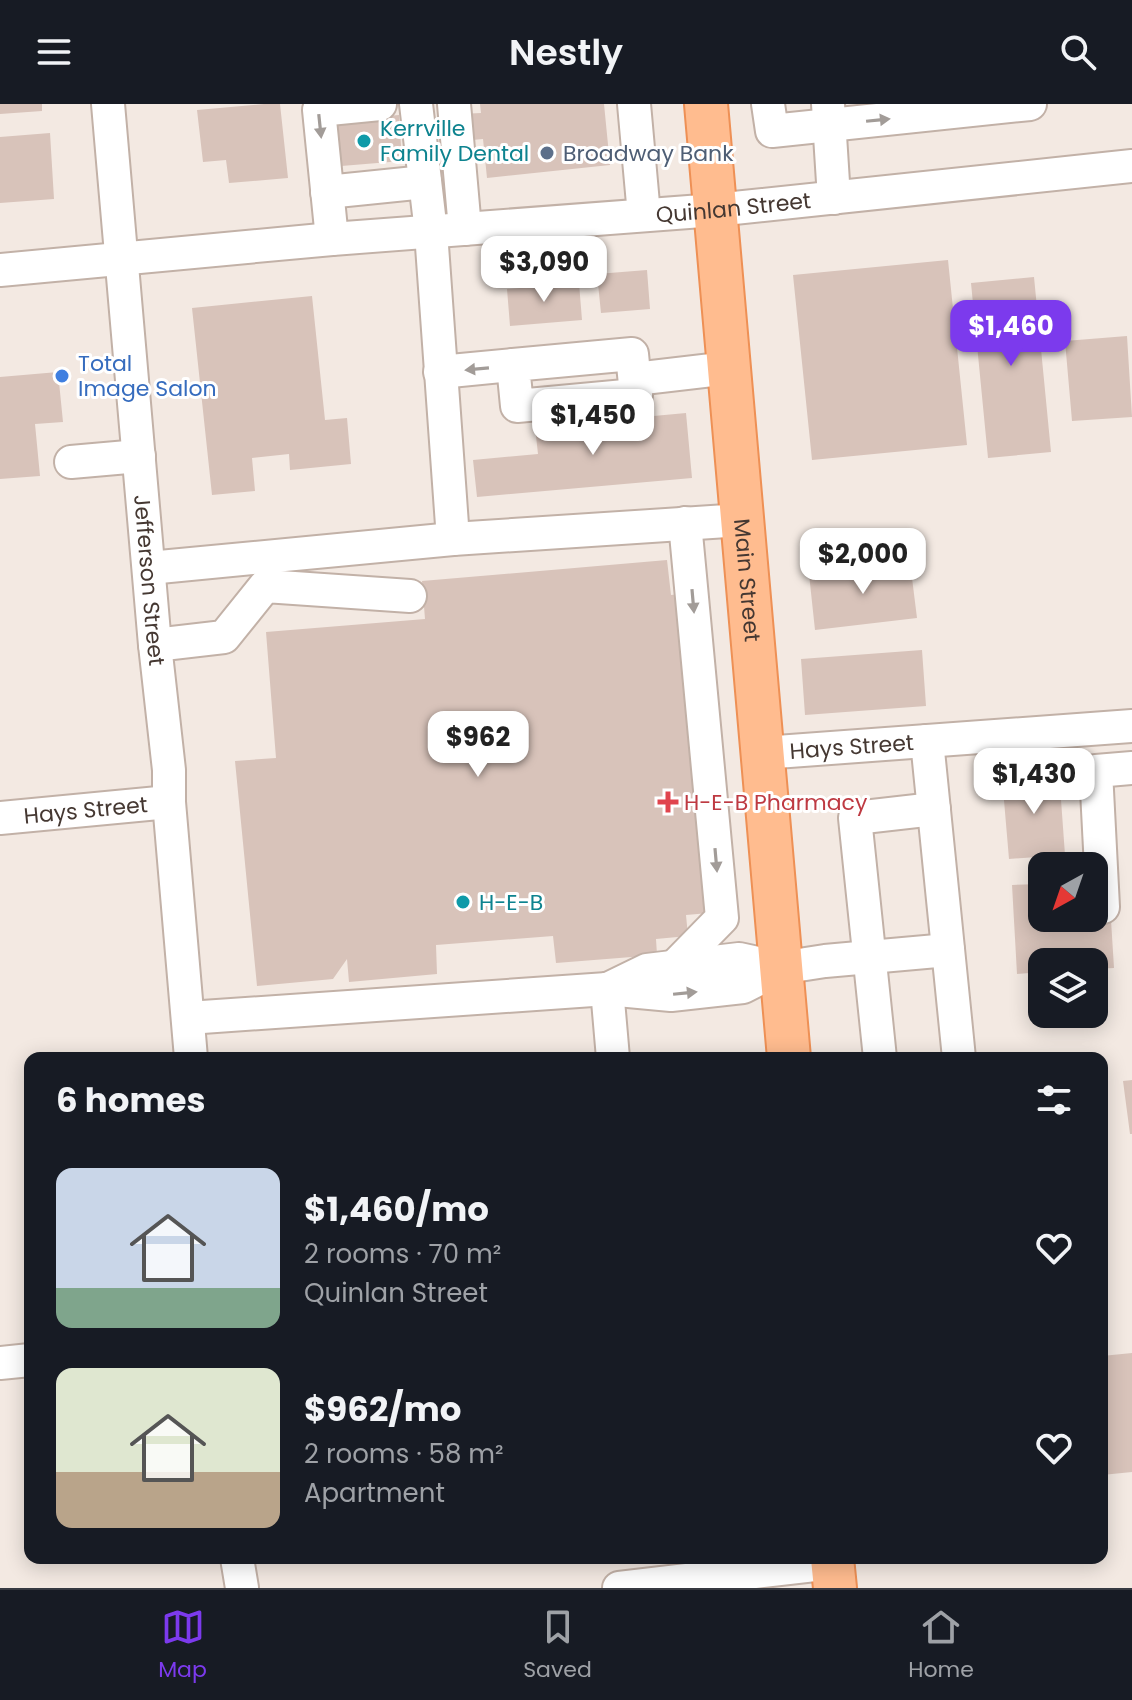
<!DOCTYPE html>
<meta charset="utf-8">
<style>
:root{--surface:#171b24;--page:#242831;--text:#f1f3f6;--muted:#9ea1a6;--line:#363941;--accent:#7c3aed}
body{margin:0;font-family:Poppins,sans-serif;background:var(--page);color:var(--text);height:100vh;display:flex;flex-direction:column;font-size:30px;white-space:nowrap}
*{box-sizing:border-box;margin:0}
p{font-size:26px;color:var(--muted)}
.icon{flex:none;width:44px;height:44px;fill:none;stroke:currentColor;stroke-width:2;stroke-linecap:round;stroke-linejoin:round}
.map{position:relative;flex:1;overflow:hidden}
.drawer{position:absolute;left:24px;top:948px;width:1084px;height:512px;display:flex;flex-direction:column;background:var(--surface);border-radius:16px;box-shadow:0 4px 20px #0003}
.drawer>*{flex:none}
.needle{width:52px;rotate:220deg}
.fabs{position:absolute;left:1028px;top:748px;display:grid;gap:16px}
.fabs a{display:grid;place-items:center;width:80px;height:80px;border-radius:16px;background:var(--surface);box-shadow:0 4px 20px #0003;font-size:40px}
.price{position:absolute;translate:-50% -68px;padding:0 18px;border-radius:16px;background:#fff;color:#222;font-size:26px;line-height:52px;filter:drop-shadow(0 2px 4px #0008)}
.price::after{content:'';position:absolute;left:50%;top:48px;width:24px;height:18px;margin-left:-12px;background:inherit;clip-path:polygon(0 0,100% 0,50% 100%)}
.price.current{background:var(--accent);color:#fff}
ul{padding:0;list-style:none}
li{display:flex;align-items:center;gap:24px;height:200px;padding:0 32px}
li span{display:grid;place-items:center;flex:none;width:224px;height:160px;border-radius:16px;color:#555}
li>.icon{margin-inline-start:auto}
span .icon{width:96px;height:96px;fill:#fffc;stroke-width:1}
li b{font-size:34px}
h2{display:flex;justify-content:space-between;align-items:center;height:96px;padding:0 32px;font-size:34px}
header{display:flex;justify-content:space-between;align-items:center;height:104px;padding:0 32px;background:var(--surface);font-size:36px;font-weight:600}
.menu{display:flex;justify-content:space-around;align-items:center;height:112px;border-top:2px solid var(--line);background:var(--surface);font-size:22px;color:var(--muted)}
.menu a{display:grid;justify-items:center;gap:4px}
.menu .current{color:var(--accent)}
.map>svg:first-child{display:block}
</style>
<header><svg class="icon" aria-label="menu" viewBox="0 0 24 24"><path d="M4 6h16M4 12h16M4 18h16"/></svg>Nestly<svg class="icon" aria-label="search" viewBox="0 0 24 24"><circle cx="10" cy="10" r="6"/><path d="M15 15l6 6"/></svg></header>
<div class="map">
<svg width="1132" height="1484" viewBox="0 0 1132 1484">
<rect width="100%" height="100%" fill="#f3e9e2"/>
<path fill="#d8c3ba" d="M0,0H42V7L0,10Z
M264,0H280L288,74L229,79L226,56L203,58L197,6Z
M480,0H604L610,61L487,74L483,35L461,37L459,10L481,9Z
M399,11L402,57L329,63L324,17Z
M50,29L54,95L0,99V33Z
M948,156L967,341L812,356L793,171Z
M647,166L650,205L601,209L597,170Z
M1034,173L1051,348L988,354L971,179Z
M579,179L582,216L510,222L507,185Z
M312,192L325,316L347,314L351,360L290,366L289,350L252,354L255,387L212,391L192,204Z
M1127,232L1132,313L1072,317L1065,237Z
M58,268L63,318L35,320L40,372L0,375V273Z
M686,309L692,374L477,393L473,356L538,350L535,323Z
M667,456L671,491L681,490L709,809L686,811L688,832L656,835L657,851L556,859L553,832L436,841L437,870L349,878L347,855L333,875L257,882L235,657L276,654L266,528L425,515L422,477Z
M910,458L917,514L815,526L809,470Z
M922,546L926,602L805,611L801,555Z
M1059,668L1065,751L1009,755L1002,673Z
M1042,780V814H1065L1066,819L1111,816L1114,864L1094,865V858H1042V868L1017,870L1012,781Z
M1132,976V1030H1130L1123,977Z
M1132,1249V1368L1102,1371V1252Z"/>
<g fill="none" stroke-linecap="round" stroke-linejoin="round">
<g stroke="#c2b1a7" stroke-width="36">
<g id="minor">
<path id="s1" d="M108,0L155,541L169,666V698L191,954"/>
<path d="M416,0L431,128L453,435"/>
<path d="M454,0L465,125"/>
<path d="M634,0L644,111"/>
<path d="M768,0L772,27L1030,0"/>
<path d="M828,0L834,94"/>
<path d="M327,88L425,78"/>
<path d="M332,135L319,6L380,0"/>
<path id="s2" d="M0,166L332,135L715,106L1132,62"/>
<path d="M632,250L636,291L517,302L513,261Z"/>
<path d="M440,268L513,261"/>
<path d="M635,275L729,264"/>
<path d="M71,358L139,352"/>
<path d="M149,464L453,435L742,416"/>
<path d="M155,541L224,533L265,482L410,492"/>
<path d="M927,637L959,954"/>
<path id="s3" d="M762,649L1132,622"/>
<path id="s4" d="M0,714L169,698"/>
<path d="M1103,803L1096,667L1132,664"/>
<path d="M674,863L722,814L685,419"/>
<path d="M610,884L647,866L739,855L780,864"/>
<path d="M607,885L613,954"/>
<path d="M188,914L607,885L671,891L743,883L780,864L825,857L948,846"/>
<path d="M880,954L855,714L934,705"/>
<path d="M0,1259L30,1256"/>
<path d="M237,1454L242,1484"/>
<path d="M619,1484L832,1459"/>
</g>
</g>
<g stroke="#ee9055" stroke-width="46">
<g id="major">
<path id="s5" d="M706,0L789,954"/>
<path d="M832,1454L835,1484"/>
</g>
</g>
<use href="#minor" stroke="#fff" stroke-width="32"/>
<use href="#major" stroke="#ffbc8f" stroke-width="42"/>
</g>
<defs><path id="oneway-solid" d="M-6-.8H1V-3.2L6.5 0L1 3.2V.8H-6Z" transform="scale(2)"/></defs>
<g fill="#a29c98">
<use href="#oneway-solid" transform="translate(878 16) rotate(-6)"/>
<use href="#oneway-solid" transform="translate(320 22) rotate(84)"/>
<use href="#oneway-solid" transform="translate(477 265) rotate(175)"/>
<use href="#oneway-solid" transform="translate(693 497) rotate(85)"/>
<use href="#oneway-solid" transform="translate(716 756) rotate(85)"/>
<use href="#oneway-solid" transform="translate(685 889) rotate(-6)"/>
</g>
<g fill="#0f9aa8" stroke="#fff" stroke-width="3">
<circle cx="364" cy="37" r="8"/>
<circle cx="463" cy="798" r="8"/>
</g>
<circle fill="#5c6f8a" stroke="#fff" stroke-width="3" cx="547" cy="49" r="8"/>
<circle fill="#3f7fe0" stroke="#fff" stroke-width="3" cx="62" cy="272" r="8"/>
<path fill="#e0444e" stroke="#fff" stroke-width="3" d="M664 686h8v8h8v8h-8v8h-8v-8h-8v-8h8z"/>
<g text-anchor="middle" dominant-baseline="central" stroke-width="6" stroke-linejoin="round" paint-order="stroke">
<g font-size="22" fill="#0d838f" stroke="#fff" text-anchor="start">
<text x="380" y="24">Kerrville<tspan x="380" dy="25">Family Dental</tspan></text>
<text x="479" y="798">H-E-B</text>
</g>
<g font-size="22" fill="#4e5e75" stroke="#fff" text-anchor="start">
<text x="563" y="49">Broadway Bank</text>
</g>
<g font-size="22" fill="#453832" stroke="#fff">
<text stroke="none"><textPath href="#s2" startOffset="736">Quinlan Street</textPath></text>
<text stroke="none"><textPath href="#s1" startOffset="478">Jefferson Street</textPath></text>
<text stroke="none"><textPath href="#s5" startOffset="478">Main Street</textPath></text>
<text stroke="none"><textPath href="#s3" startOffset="90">Hays Street</textPath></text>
<text stroke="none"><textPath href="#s4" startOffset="86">Hays Street</textPath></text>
</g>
<g font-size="22" fill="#366cbe" stroke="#fff" text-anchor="start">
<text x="78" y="259">Total<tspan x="78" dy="25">Image Salon</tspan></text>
</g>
<g font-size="22" fill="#be3a42" stroke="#fff" text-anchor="start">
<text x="684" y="698">H-E-B Pharmacy</text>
</g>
</g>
</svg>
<div class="fabs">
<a><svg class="needle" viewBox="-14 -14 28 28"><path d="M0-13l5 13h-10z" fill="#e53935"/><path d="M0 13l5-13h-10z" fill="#9ea1a6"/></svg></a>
<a><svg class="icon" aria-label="layers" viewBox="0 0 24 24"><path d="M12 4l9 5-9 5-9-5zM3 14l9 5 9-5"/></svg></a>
</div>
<b class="price" style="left:544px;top:200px">$3,090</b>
<b class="price current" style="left:1011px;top:264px">$1,460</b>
<b class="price" style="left:593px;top:353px">$1,450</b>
<b class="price" style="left:863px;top:492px">$2,000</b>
<b class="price" style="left:478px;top:675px">$962</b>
<b class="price" style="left:1034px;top:712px">$1,430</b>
<section class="drawer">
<h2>6 homes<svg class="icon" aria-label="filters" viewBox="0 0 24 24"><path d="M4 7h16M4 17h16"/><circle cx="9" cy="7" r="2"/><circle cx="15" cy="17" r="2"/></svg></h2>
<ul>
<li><span style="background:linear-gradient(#c9d6e8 75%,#7fa58c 0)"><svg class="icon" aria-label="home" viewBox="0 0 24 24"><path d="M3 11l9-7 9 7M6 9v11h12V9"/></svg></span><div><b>$1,460/mo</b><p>2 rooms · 70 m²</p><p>Quinlan Street</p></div><svg class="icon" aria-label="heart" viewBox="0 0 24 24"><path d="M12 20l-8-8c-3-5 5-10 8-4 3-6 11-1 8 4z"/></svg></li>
<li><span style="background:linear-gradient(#dfe7d0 65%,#b9a48a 0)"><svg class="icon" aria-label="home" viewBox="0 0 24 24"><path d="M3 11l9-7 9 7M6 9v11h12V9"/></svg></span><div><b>$962/mo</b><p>2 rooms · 58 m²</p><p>Apartment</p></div><svg class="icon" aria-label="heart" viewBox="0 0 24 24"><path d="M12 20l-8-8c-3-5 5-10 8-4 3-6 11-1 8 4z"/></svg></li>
</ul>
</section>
</div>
<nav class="menu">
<a class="current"><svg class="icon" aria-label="map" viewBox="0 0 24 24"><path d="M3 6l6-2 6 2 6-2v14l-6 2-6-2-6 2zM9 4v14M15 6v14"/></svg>Map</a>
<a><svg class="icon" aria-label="saved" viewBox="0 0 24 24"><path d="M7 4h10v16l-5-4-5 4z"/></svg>Saved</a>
<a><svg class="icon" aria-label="home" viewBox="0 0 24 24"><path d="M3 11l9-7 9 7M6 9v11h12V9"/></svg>Home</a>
</nav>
